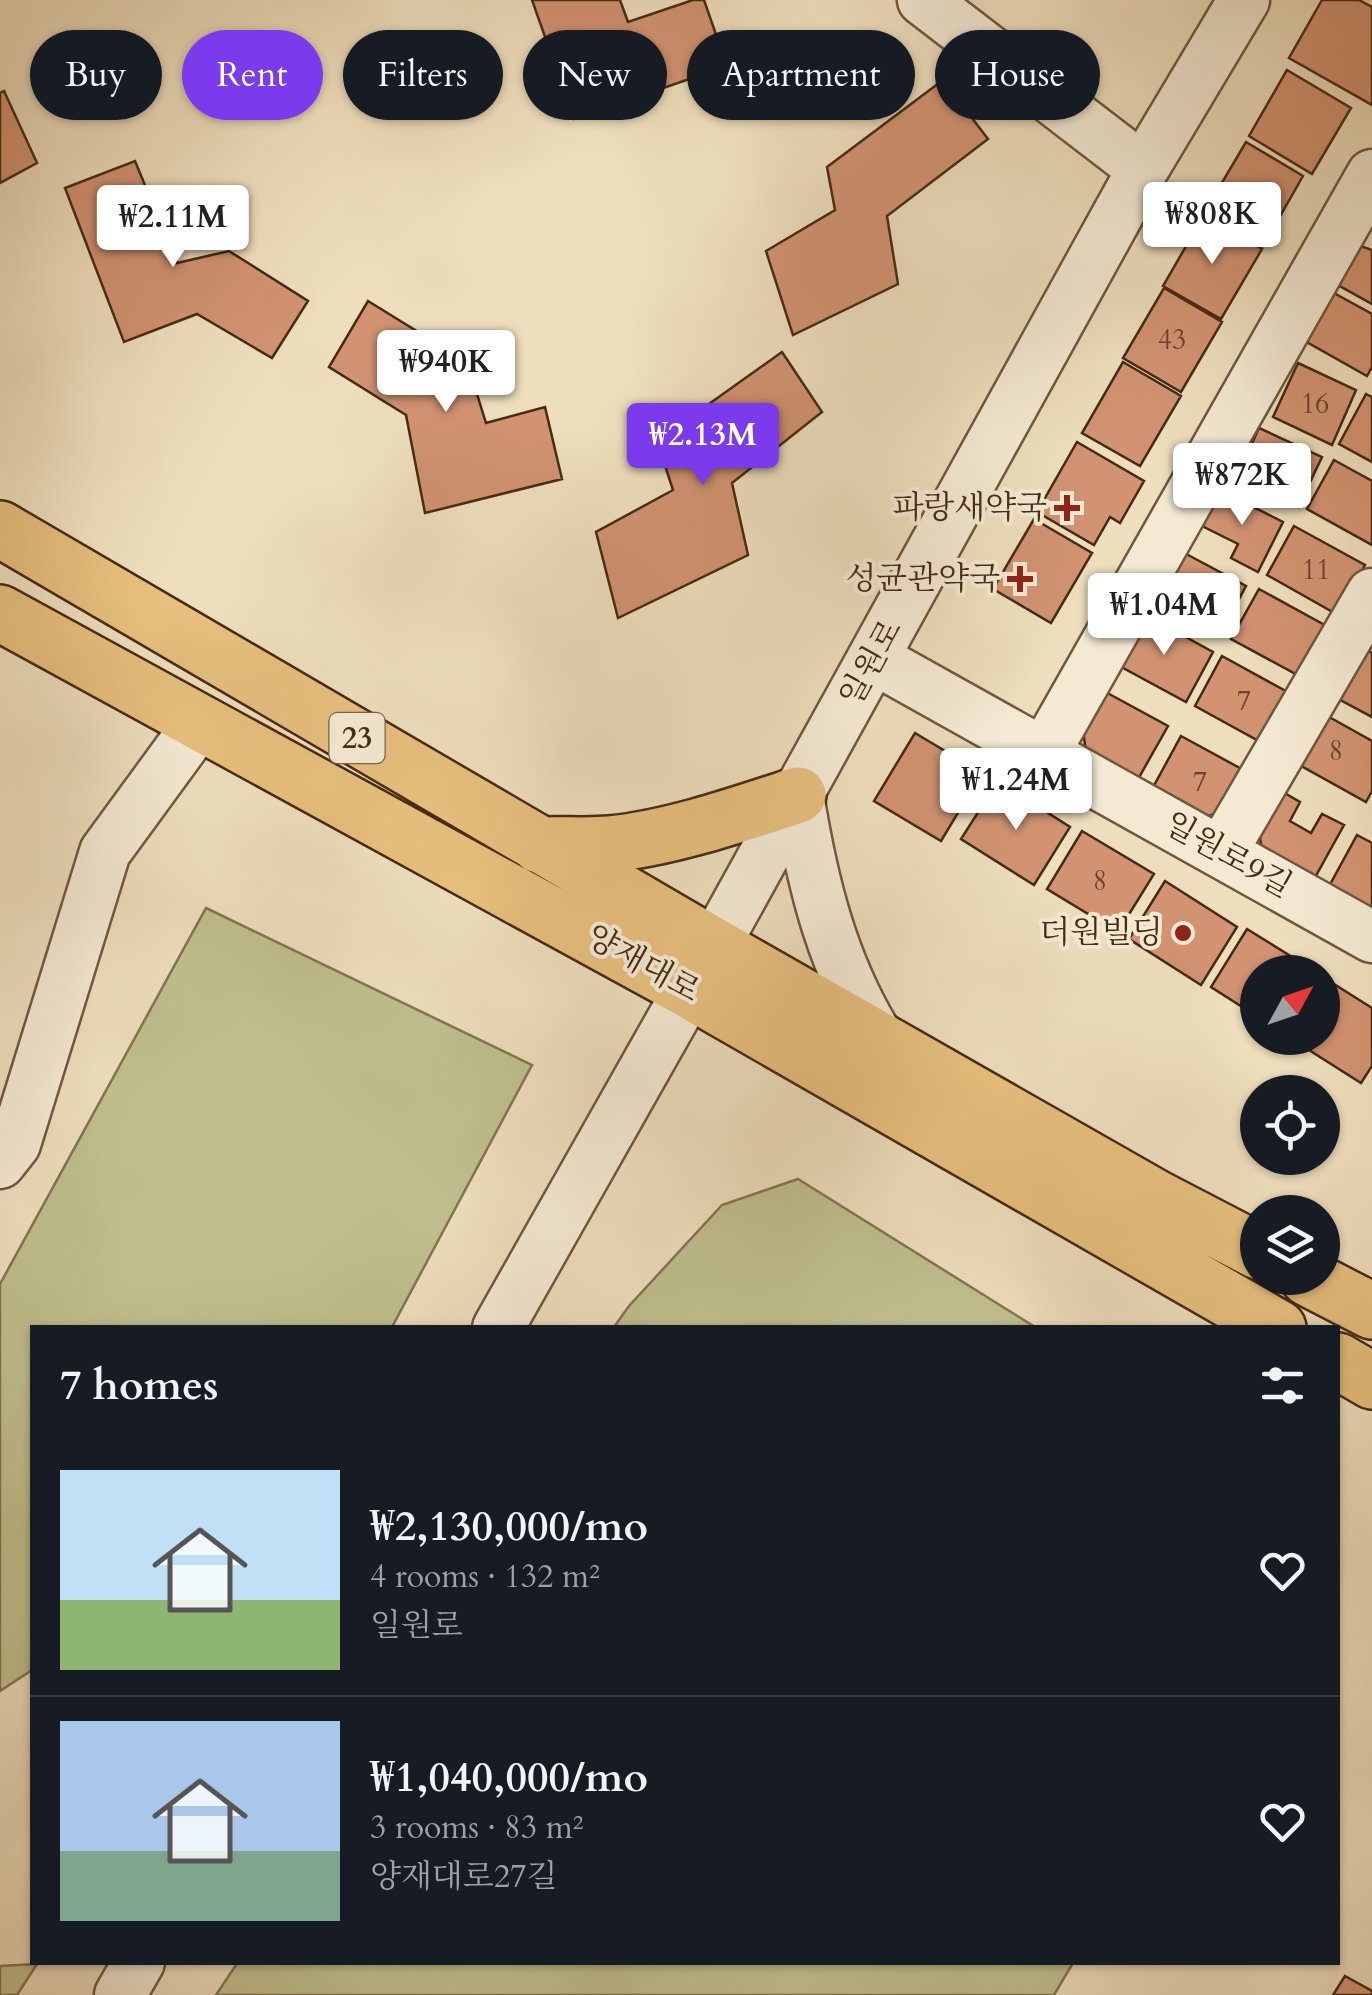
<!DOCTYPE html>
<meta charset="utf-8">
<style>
:root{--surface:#171b24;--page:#242831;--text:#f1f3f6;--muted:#9ea1a6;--line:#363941;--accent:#7c3aed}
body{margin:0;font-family:Cardo,"Noto Serif KR",serif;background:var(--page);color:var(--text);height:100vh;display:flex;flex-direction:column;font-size:38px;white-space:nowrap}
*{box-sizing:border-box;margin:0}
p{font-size:32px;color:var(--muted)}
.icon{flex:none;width:55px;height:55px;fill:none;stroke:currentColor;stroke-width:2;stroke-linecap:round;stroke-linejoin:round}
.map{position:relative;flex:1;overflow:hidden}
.drawer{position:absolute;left:30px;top:1325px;width:1310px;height:640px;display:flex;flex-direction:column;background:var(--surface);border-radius:0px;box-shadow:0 2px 8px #0004}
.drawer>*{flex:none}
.banner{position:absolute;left:30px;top:30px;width:1312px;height:90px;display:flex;gap:20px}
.needle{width:65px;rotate:50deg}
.controls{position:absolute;left:1240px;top:955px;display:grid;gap:20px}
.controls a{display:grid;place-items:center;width:100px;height:100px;border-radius:50%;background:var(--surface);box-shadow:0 2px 8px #0004;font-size:50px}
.price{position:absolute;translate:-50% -85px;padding:0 22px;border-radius:10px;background:#fff;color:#222;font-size:32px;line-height:65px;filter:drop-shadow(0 2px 5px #0008)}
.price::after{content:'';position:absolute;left:50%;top:60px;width:30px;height:22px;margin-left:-15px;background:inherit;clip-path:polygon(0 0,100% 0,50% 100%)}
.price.selected{background:var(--accent);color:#fff}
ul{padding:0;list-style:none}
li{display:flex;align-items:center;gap:30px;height:250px;padding:0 30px}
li+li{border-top:2px solid var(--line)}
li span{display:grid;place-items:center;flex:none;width:280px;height:200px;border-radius:0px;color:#555}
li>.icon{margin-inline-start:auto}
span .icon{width:120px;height:120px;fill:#fffc;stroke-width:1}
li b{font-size:42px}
h2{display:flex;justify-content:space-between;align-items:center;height:120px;padding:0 30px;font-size:42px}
.tag{padding:0 35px;border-radius:45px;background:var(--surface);box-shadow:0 2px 8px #0004;font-size:35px;line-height:90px}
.tag.selected{background:var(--accent);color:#fff}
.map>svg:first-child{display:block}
</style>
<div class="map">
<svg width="1372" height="1995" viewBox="0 0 1372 1995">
<rect width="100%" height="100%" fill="#eedebd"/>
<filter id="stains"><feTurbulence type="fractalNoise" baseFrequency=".002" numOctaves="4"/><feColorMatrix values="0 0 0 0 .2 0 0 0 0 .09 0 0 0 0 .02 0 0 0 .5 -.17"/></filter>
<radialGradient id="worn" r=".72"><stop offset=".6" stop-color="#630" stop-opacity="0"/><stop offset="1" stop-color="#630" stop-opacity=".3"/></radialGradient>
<path fill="#bfbf8d" stroke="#827550" stroke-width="2.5" d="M206,908L532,1065L392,1327L32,1328V1670L0,1691V1284Z
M798,1179L1035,1327H614L629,1306L722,1205Z
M238,1962H1073V1963L1054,1995H216Z
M37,1964L17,1995H0V1966Z"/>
<path fill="#d19371" stroke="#452b14" stroke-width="2.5" d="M532,0H620L628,22L693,0H704L727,66L574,119Z
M1322,0H1359L1372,7V105L1289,58Z
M1287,70L1351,108L1312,174L1249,136Z
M943,80L988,139L887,216L898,284L793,335L766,251L835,210L827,167Z
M4,91L37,163L0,183V93Z
M1246,142L1303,176L1263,246L1204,213Z
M135,161L177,263L229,251L308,301L272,358L197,314L124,342L65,188Z
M1204,215L1262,249L1221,319L1163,286Z
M1349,242L1372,250V304L1327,279Z
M1323,287L1372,314V367L1367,376L1296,336Z
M1164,288L1222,322L1181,392L1123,358Z
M368,301L467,362L486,423L545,407L562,479L425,513L406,415L329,367Z
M782,352L822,412L732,483L748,555L618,618L596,532L673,490L657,441Z
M1123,362L1181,396L1140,466L1082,433Z
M1298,363L1356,390L1332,445L1273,417Z
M1366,394L1372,397V462L1339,444Z
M1259,428L1322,457L1298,507L1236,478Z
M1077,442L1144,481L1120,523L1110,517L1094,545L1037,512Z
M1334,460L1372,481V545L1307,509Z
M1216,488L1283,522L1258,572L1231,558L1238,544L1198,524Z
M1034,519L1092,553L1051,623L993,589Z
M1294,526L1365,565L1338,615L1267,575Z
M1175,548L1246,586L1219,636L1198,624L1204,612L1155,586Z
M1259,589L1330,628L1303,678L1231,639Z
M1142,613L1213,652L1186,702L1114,663Z
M1358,645L1372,653V717L1331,695Z
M1222,656L1293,695L1266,745L1195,706Z
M1100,689L1168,726L1137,781L1086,753L1082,722Z
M1322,713L1372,741V791L1366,802L1294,762Z
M915,733L982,773L941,841L874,801Z
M1181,736L1249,773L1231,807L1202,819L1151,791Z
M998,781L1070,827L1034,885L961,839Z
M1276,788L1300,802L1290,821L1311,833L1322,814L1344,825L1313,881L1262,852L1258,822Z
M1082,831L1154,874L1118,932L1047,889Z
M1357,835L1372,843V915L1327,890Z
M1165,881L1237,927L1201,985L1129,939Z
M1247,929L1316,972H1258V1017L1211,987Z
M1326,979L1372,1008V1066L1361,1083L1290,1038H1322V984Z
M1345,1976L1372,1991V1995H1333Z"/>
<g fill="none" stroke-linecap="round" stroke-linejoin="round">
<g stroke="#6f583e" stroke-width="55">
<path id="minor" d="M923,0L1143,169
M873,658L1372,937
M1044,753L1372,175
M798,795C812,882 832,965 880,1041
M1222,851L1372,594
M0,1163L15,1144L105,852L200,722
M498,1328L714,946L1143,169L1244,0
M120,1995L139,1962"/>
</g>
<g stroke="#452b14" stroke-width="60">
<path id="major" d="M0,529L714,946L1156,1198L1258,1251
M0,613L689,990L1278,1328
M539,845C563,844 587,846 610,844C671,838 740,814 798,795
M1308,1278L1372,1311
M1338,1361L1372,1381"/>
</g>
<use href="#minor" stroke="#f4ead4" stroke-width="50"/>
<use href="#major" stroke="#e7bf7e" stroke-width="55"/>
</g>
<g fill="#8f2418" stroke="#f4ead4" stroke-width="4">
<path d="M1062 493h10v10h10v10h-10v10h-10v-10h-10v-10h10z"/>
<path d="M1015 564h10v10h10v10h-10v10h-10v-10h-10v-10h10z"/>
<circle cx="1183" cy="933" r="10"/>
</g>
<g text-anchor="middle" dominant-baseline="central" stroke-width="8" stroke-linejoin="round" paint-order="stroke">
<g font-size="28" fill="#68452b">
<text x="1172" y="340">43</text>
<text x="1315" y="404">16</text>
<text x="1316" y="570">11</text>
<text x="1244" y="701">7</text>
<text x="1336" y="751">8</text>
<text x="1200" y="782">7</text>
<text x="1100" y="881">8</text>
</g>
<rect fill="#f4ead4" stroke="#7a644e" stroke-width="2.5" x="329.5" y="713" width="55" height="50" rx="8"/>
<g font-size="30" font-weight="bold" fill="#452b14">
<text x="357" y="738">23</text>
</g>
<g font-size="32" fill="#452b14" stroke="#f4ead4" text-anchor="end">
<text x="1047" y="508">파랑새약국</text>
<text x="1000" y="579">성균관약국</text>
<text x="1163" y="933">더원빌딩</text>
</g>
<g font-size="32" fill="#452b14" stroke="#f4ead4">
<text transform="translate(871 663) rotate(-61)">일원로</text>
<text transform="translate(1228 855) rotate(29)">일원로9길</text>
<text transform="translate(643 964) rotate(29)">양재대로</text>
</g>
</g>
<rect width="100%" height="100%" filter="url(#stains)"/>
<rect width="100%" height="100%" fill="url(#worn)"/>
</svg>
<div class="controls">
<a><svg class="needle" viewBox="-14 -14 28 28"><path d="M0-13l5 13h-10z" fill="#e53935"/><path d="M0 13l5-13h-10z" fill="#9ea1a6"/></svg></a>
<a><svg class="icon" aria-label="locate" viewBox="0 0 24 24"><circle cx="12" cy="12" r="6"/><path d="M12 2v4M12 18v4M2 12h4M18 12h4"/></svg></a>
<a><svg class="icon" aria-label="layers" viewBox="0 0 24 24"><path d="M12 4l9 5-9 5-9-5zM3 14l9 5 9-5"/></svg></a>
</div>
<b class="price" style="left:1212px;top:267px">₩808K</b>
<b class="price" style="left:173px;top:270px">₩2.11M</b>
<b class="price" style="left:446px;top:415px">₩940K</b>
<b class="price selected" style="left:703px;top:488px">₩2.13M</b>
<b class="price" style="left:1242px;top:528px">₩872K</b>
<b class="price" style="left:1164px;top:658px">₩1.04M</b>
<b class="price" style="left:1016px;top:833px">₩1.24M</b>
<div class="banner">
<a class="tag">Buy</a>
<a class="tag selected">Rent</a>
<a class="tag">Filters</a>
<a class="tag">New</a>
<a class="tag">Apartment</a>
<a class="tag">House</a>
</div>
<section class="drawer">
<h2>7 homes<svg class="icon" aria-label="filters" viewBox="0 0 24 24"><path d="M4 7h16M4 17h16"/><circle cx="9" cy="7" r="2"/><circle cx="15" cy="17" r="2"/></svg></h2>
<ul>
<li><span style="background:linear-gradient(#bfe0f5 65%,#8fb573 0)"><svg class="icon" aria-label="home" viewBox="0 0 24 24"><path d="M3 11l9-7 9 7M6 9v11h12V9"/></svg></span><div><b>₩2,130,000/mo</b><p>4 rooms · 132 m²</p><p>일원로</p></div><svg class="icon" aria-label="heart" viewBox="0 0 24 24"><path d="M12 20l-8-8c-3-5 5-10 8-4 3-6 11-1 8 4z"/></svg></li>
<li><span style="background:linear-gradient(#a9c7e8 65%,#7fa58c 0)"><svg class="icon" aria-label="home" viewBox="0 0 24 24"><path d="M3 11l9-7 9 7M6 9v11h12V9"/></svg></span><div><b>₩1,040,000/mo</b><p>3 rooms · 83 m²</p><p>양재대로27길</p></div><svg class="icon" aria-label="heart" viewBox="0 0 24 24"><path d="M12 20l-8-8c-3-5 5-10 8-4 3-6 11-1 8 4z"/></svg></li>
</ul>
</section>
</div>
